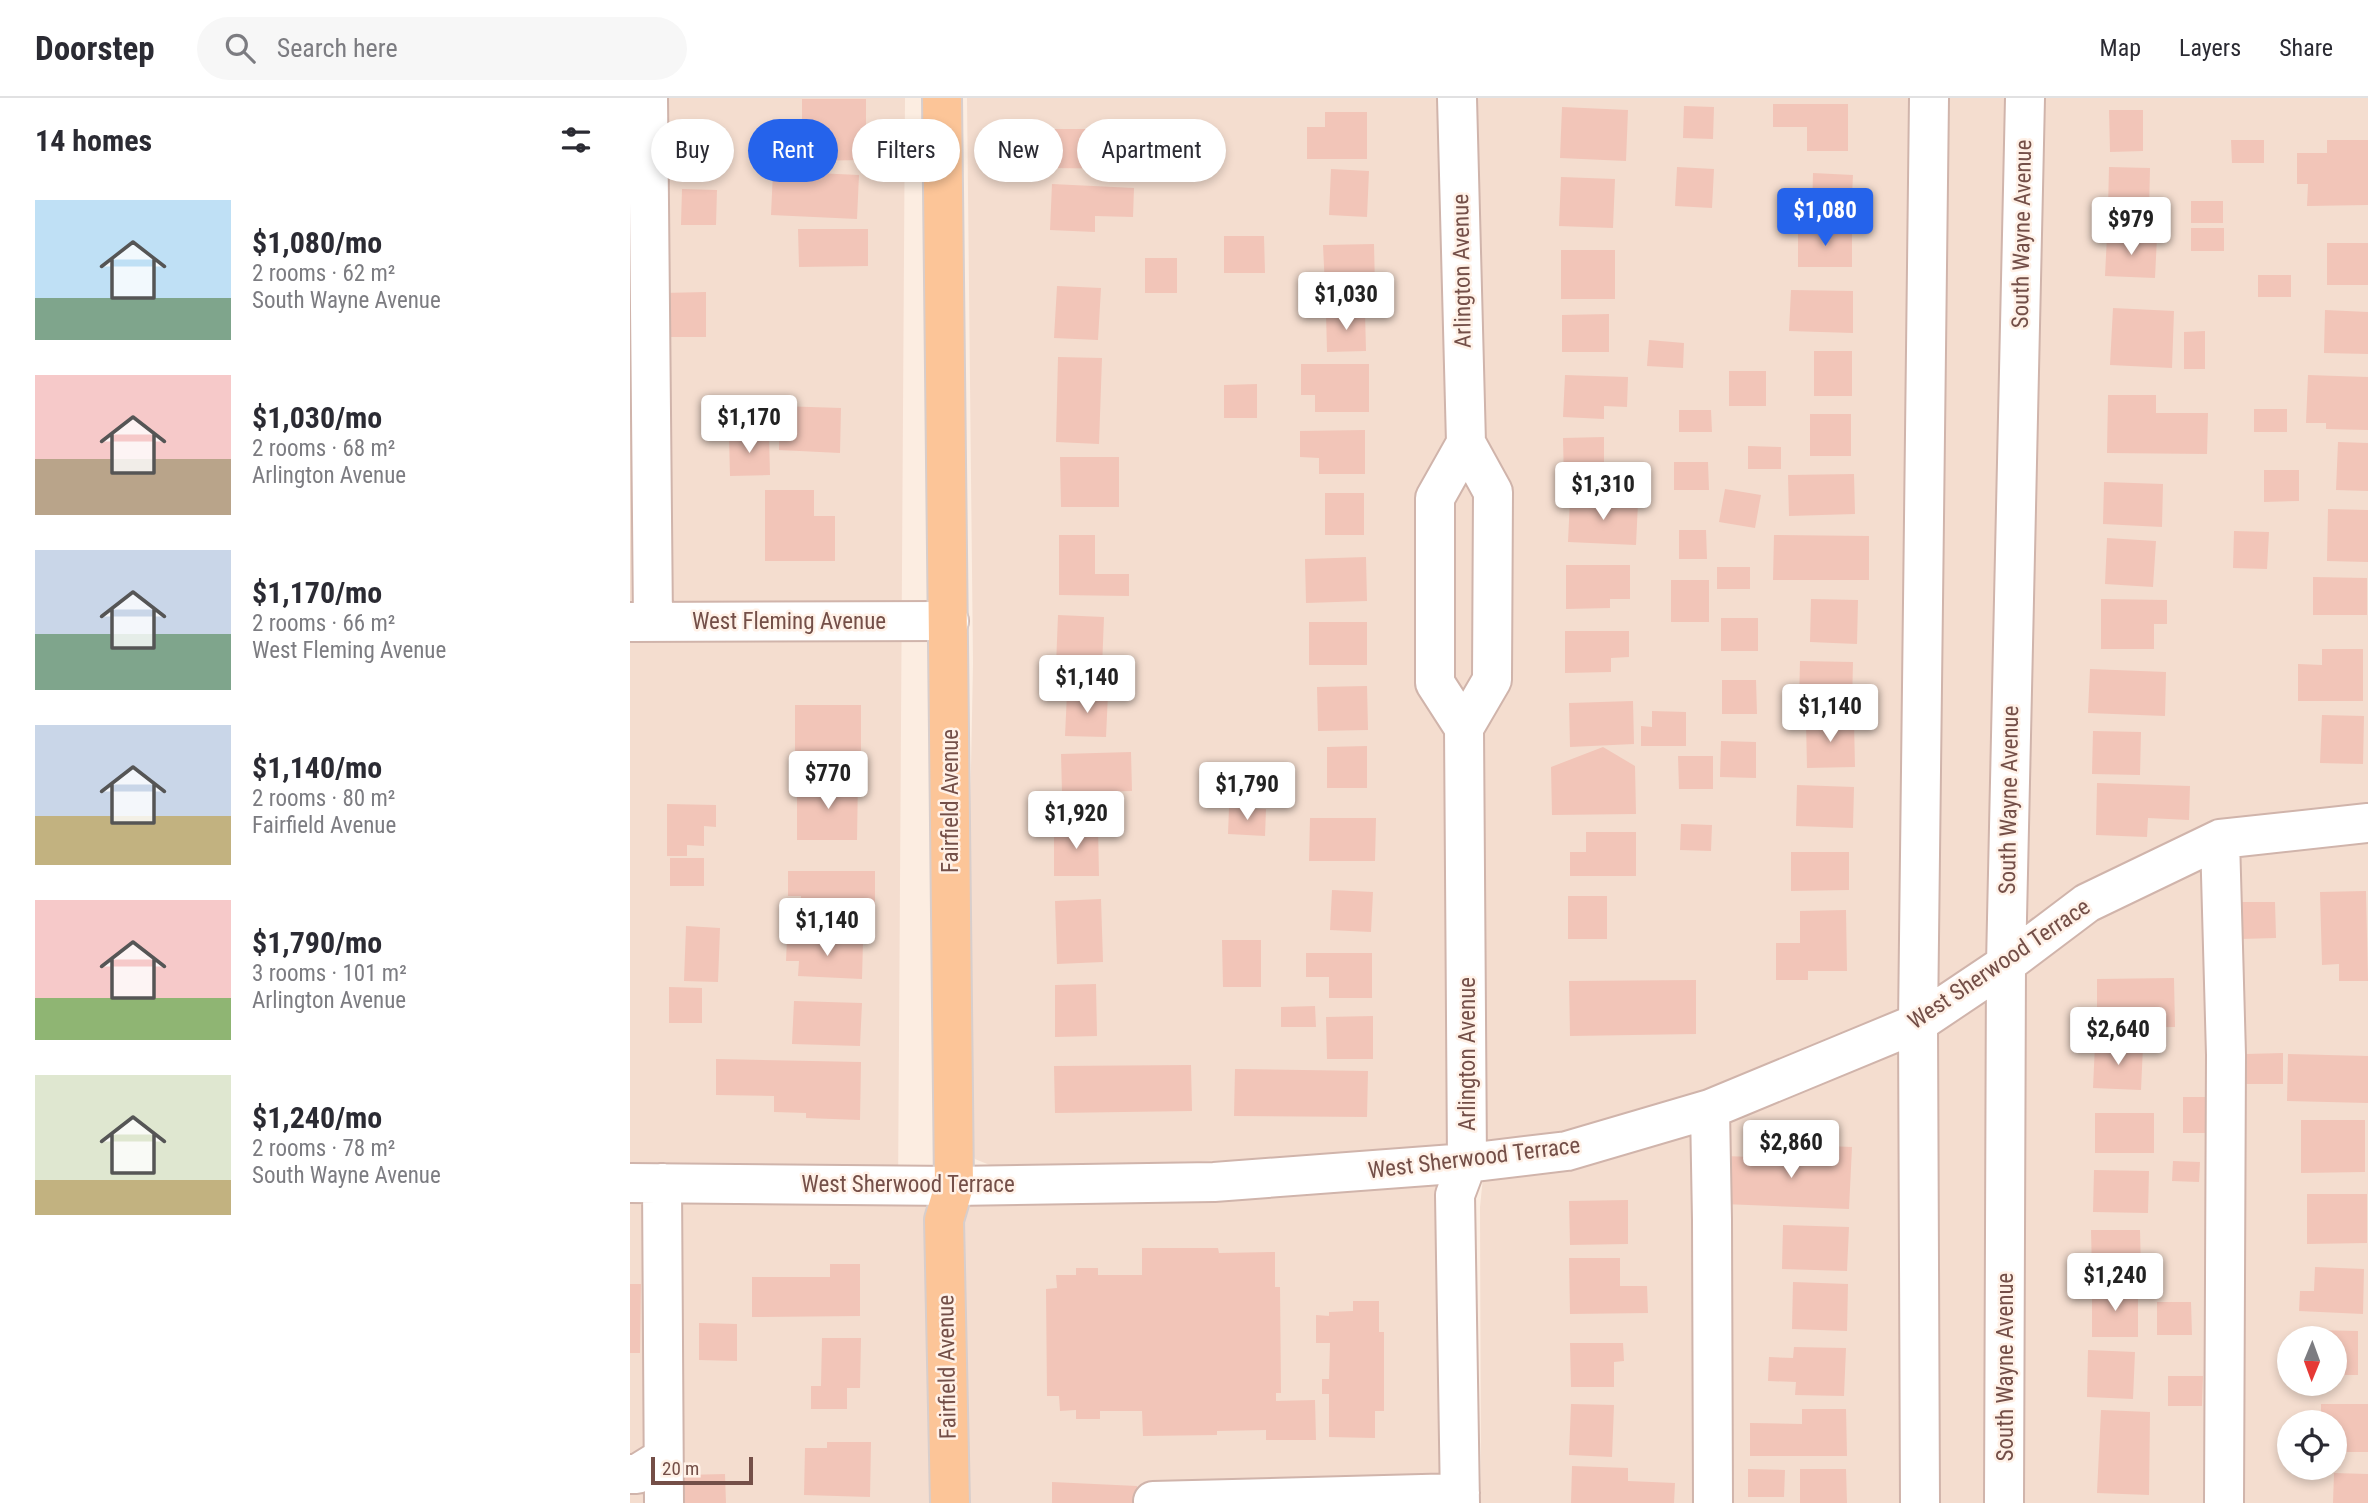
<!DOCTYPE html>
<meta charset="utf-8">
<style>
:root{--surface:#fff;--page:#f7f7f7;--text:#2b2b33;--muted:#7c7c81;--line:#e1e1e2;--accent:#2563eb}
body{margin:0;font-family:"Roboto Condensed",sans-serif;background:var(--page);color:var(--text);height:100vh;display:flex;flex-direction:column;font-size:26px;white-space:nowrap}
*{box-sizing:border-box;margin:0}
p{font-size:23px;color:var(--muted)}
.icon{flex:none;width:38px;height:38px;fill:none;stroke:currentColor;stroke-width:2;stroke-linecap:round;stroke-linejoin:round}
.map{position:relative;flex:1;overflow:hidden}
.panel{display:flex;flex-direction:column;background:var(--surface);width:630px}
.panel>*{flex:none}
.top-card{position:absolute;left:21px;top:21px;width:665px;height:63px;display:flex;gap:14px}
.needle{width:46px;rotate:181deg}
.tools{position:absolute;left:1647px;top:1228px;display:grid;gap:14px}
.tools a{display:grid;place-items:center;width:70px;height:70px;border-radius:50%;background:var(--surface);box-shadow:0 4px 10px #0003;font-size:35px}
.scale{position:absolute;left:21px;bottom:18px;width:102px;box-sizing:border-box;padding-left:7px;border:4px solid #744f48;border-top:0;font-size:19px;line-height:24px;white-space:nowrap;color:#744f48;-webkit-text-stroke:5px #fff1e7;paint-order:stroke}
.price{position:absolute;translate:-50% -60px;padding:0 16px;border-radius:7px;background:#fff;color:#222;font-size:23px;line-height:46px;filter:drop-shadow(0 2px 4px #0008)}
.price::after{content:'';position:absolute;left:50%;top:42px;width:21px;height:16px;margin-left:-10px;background:inherit;clip-path:polygon(0 0,100% 0,50% 100%)}
.price.current{background:var(--accent);color:#fff}
ul{padding:0;list-style:none}
li{display:flex;align-items:center;gap:21px;height:175px;padding:0 35px}
li span{display:grid;place-items:center;flex:none;width:196px;height:140px;border-radius:0px;color:#555}
li>.icon{margin-inline-start:auto}
span .icon{width:84px;height:84px;fill:#fffc;stroke-width:1}
li b{font-size:30px}
h2{display:flex;justify-content:space-between;align-items:center;height:84px;padding:0 35px;font-size:30px}
.pill{padding:0 24px;border-radius:32px;background:var(--surface);box-shadow:0 4px 10px #0003;font-size:24px;line-height:63px}
.pill.current{background:var(--accent);color:#fff}
header{display:flex;align-items:center;gap:42px;box-sizing:border-box;height:98px;padding:0 35px;background:var(--surface);border-bottom:2px solid var(--line)}
header strong{font-size:33px}
nav{display:flex;gap:38px;margin-inline-start:auto;font-size:24px}
.search{width:490px;height:63px;background:var(--page);display:flex;align-items:center;gap:18px;box-sizing:border-box;padding:0 24px;border-radius:38px;color:var(--muted);font-size:26px}
main{display:flex;flex:1;min-height:0}
.map>svg:first-child{display:block}
</style>
<header>
<strong>Doorstep</strong>
<div class="search"><svg class="icon" aria-label="search" viewBox="0 0 24 24"><circle cx="10" cy="10" r="6"/><path d="M15 15l6 6"/></svg>Search here</div>
<nav><a>Map</a><a>Layers</a><a>Share</a></nav>
</header>
<main>
<section class="panel">
<h2>14 homes<svg class="icon" aria-label="filters" viewBox="0 0 24 24"><path d="M4 7h16M4 17h16"/><circle cx="9" cy="7" r="2"/><circle cx="15" cy="17" r="2"/></svg></h2>
<ul>
<li><span style="background:linear-gradient(#bfe0f5 70%,#7fa58c 0)"><svg class="icon" aria-label="home" viewBox="0 0 24 24"><path d="M3 11l9-7 9 7M6 9v11h12V9"/></svg></span><div><b>$1,080/mo</b><p>2 rooms · 62 m²</p><p>South Wayne Avenue</p></div></li>
<li><span style="background:linear-gradient(#f6c9c9 60%,#b9a48a 0)"><svg class="icon" aria-label="home" viewBox="0 0 24 24"><path d="M3 11l9-7 9 7M6 9v11h12V9"/></svg></span><div><b>$1,030/mo</b><p>2 rooms · 68 m²</p><p>Arlington Avenue</p></div></li>
<li><span style="background:linear-gradient(#c9d6e8 60%,#7fa58c 0)"><svg class="icon" aria-label="home" viewBox="0 0 24 24"><path d="M3 11l9-7 9 7M6 9v11h12V9"/></svg></span><div><b>$1,170/mo</b><p>2 rooms · 66 m²</p><p>West Fleming Avenue</p></div></li>
<li><span style="background:linear-gradient(#c9d6e8 65%,#c2b280 0)"><svg class="icon" aria-label="home" viewBox="0 0 24 24"><path d="M3 11l9-7 9 7M6 9v11h12V9"/></svg></span><div><b>$1,140/mo</b><p>2 rooms · 80 m²</p><p>Fairfield Avenue</p></div></li>
<li><span style="background:linear-gradient(#f6c9c9 70%,#8fb573 0)"><svg class="icon" aria-label="home" viewBox="0 0 24 24"><path d="M3 11l9-7 9 7M6 9v11h12V9"/></svg></span><div><b>$1,790/mo</b><p>3 rooms · 101 m²</p><p>Arlington Avenue</p></div></li>
<li><span style="background:linear-gradient(#dfe7d0 75%,#c2b280 0)"><svg class="icon" aria-label="home" viewBox="0 0 24 24"><path d="M3 11l9-7 9 7M6 9v11h12V9"/></svg></span><div><b>$1,240/mo</b><p>2 rooms · 78 m²</p><p>South Wayne Avenue</p></div></li>
</ul>
</section>
<div class="map">
<svg width="1738" height="1405" viewBox="0 0 1738 1405">
<rect width="100%" height="100%" fill="#fcede1"/>
<path fill="#f4ddcf" fill-rule="evenodd" d="M0,0H275L268,1098L820,1081L841,1405H0Z
M337,0H1738V1405H851L850,1109L857,1040L786,1052L664,1060L367,1070L345,1061L334,1037L343,566ZM1659,1241H1704V1286H1659ZM1659,1325H1704V1370H1659Z"/>
<path fill="#f2c5b8" d="M172,1H236V62L172,63Z
M1143,6H1218V53H1177V29H1143Z
M1054,8L1084,9L1083,41L1053,40Z
M932,9L998,12L996,63L930,60Z
M1479,12H1513V53L1480,54Z
M695,14H737V61H677V29H695Z
M422,31H501V71L421,70Z
M504,33L541,35L539,63L503,62Z
M1601,42H1634V65H1602Z
M1697,42H1738V107L1677,108L1678,86H1667V55H1697Z
M1047,69L1084,71L1082,110L1045,108Z
M1479,69L1520,70L1519,112L1478,111Z
M701,71L739,73L737,119L699,117Z
M143,73L229,77L227,121L141,117Z
M1183,75L1223,77L1221,117L1182,115Z
M931,79L985,81L983,130L929,128Z
M422,86L504,90L503,119L465,118V134L420,132Z
M52,91L87,92L86,127H51Z
M1561,103H1593V125H1561Z
M1168,130H1222V169H1168Z
M1561,130H1594V153H1561Z
M168,131H238V168L169,169Z
M1477,137L1527,139L1525,180L1475,178Z
M594,138H634L635,175H594Z
M1697,145H1738V187H1697Z
M744,146L745,189L695,190L693,147Z
M931,152H985V201H931Z
M515,160H547V195H515Z
M1628,177H1661V199H1628Z
M427,188L471,190L468,242L424,240Z
M1161,192L1223,193V235L1159,233Z
M76,194V239H34L33,195Z
M1483,210L1544,213L1542,270L1480,267Z
M1695,212L1738,214V256L1694,255Z
M735,214L736,253L697,254L696,215Z
M979,216V254H932V217Z
M1575,233V271H1554V234Z
M1019,242L1054,245L1053,270L1017,268Z
M1184,253H1222V298H1184Z
M428,259L472,260L469,346L426,344Z
M671,266H739V314H685V297H671Z
M1099,273H1136V308H1099Z
M935,277L998,279L997,309L974,308V321L933,319Z
M1678,277L1738,279V332L1696,331V325H1676Z
M627,286V320H594V287Z
M1478,297H1526V315H1578L1577,356L1477,355Z
M150,308L211,310L210,355L149,352Z
M1624,311H1657V334H1624Z
M1049,312H1081L1082,334H1049Z
M1180,316H1221V358H1180Z
M735,332V376H689V360L670,359V333Z
M139,337L140,377L100,378L99,338Z
M974,339V384H934L933,340Z
M1708,344L1738,345V393L1706,392Z
M1118,348L1151,349V371H1118Z
M430,359H489V409H431Z
M1044,364H1078L1079,392H1044Z
M1634,372H1669V403L1634,404Z
M1224,376L1225,416L1159,418L1158,377Z
M1474,384L1533,386L1532,429L1473,426Z
M1095,391L1131,397L1125,430L1089,424Z
M135,392H184V418H205V463H135Z
M695,395H734V437H695Z
M940,402L1008,405L1006,447L938,444Z
M1698,411L1738,412V464L1697,463Z
M1049,432H1076L1077,461H1049Z
M1604,433L1639,434L1637,471L1603,470Z
M429,437H465V476H499V498L429,497Z
M1144,437L1239,438V482H1143Z
M1477,440L1526,443L1523,489L1475,486Z
M736,459L737,503L676,505L675,461Z
M936,467H1000V501H980V510L936,511Z
M1087,469H1120V491H1087Z
M1683,479L1737,480V517H1683Z
M1041,482H1079V524H1041Z
M1181,501L1228,502L1227,546L1180,544Z
M1471,501L1537,502V526H1524V551H1471Z
M428,517L474,519L472,570L426,568Z
M1091,520H1128V553H1091Z
M679,524H737V567H679Z
M935,533H999V559L981,560V574L935,575Z
M1692,551H1733V603H1668V566L1692,567Z
M1170,563L1223,564L1222,606L1169,604Z
M1460,571L1536,574L1535,618L1458,615Z
M1092,582H1126L1127,616H1092Z
M737,588L738,632L688,633L687,589Z
M437,595L478,596L476,639L435,638Z
M1003,603L1004,646L940,649L939,605Z
M165,607H231V655H165Z
M1022,613L1056,614V648H1011V628L1022,629Z
M1692,617L1734,618L1733,666L1690,665Z
M1176,623H1224L1225,669L1177,670Z
M1463,633L1511,634L1510,677L1462,676Z
M1091,643L1126,644V680L1090,679Z
M737,648V690H697V649Z
M973,649L1005,668L1006,716L922,717L921,669Z
M501,654L502,693L432,695L431,656Z
M1048,658H1083V691H1049Z
M608,669L643,671L641,702L606,699Z
M202,680H228L227,742H167V689H202Z
M1467,685L1560,688L1559,722L1518,720L1517,739L1466,737Z
M1167,687L1224,689L1223,730L1166,728Z
M37,706L86,707V729L74,728V748L57,747V758H37Z
M599,710L636,711L635,738L598,736Z
M680,720H746L745,763H679Z
M1051,726L1082,727L1081,753L1050,752Z
M424,728H468L469,778H424Z
M956,734H1006V778H940V754H956Z
M1161,754H1219V792L1161,793Z
M40,760H74V788H40Z
M158,773H245V817L171,818V798H158Z
M702,792L743,794L741,834L700,832Z
M1736,793L1738,883H1709V866L1692,867L1690,794Z
M938,798H977V841H938Z
M471,801L473,864L427,866L425,803Z
M1610,804H1645L1646,840L1610,841Z
M1216,812L1217,873H1178V882H1146V845H1170V813Z
M56,828L90,830L88,884L54,883Z
M157,840L233,843L232,881L168,878L169,863H156Z
M592,842H631V889H593Z
M676,855H742V900H699V879H676Z
M1544,880L1545,929L1467,930V881Z
M1066,882V936L940,938L939,883Z
M466,886L467,938L425,939V887Z
M39,889L72,890V925H39Z
M164,903L232,905L230,948L162,946Z
M685,908L686,929H651V909Z
M743,918V961H697L696,919Z
M1465,946L1513,948L1511,992L1463,990Z
M1653,955V986H1616V956Z
M1658,956L1738,958V1005L1657,1003Z
M86,961L231,964L230,1022L176,1020V1015L144,1014V998L86,997Z
M561,967L562,1013L425,1015L424,968Z
M605,971L738,973L737,1019L604,1018Z
M1553,999H1589L1590,1035H1553Z
M1465,1015H1524V1055H1465Z
M1671,1022H1735V1074L1671,1075Z
M1176,1047L1222,1049L1219,1111L1093,1106L1095,1058L1175,1061Z
M1543,1063L1570,1064L1569,1084L1542,1083Z
M1464,1072L1519,1073L1518,1115L1463,1114Z
M1677,1096H1737V1145L1677,1146Z
M998,1102V1146L940,1147L939,1103Z
M1153,1127L1219,1129L1217,1173L1152,1171Z
M1461,1132H1510L1511,1174H1462Z
M512,1150H588L589,1155L645,1154V1189H650L651,1295H646V1303L685,1302L686,1342H636V1332L587,1333V1337L513,1338L512,1313H470V1321H446V1312L430,1313L429,1298H417L416,1191L427,1190L426,1177H446V1170H468V1177H512Z
M939,1160H990V1188H1017L1018,1215L940,1216Z
M200,1166H230V1218L122,1219V1179H200Z
M1685,1169L1734,1171L1733,1216L1669,1213L1670,1193H1684Z
M1163,1184L1218,1186L1217,1233L1162,1231Z
M0,1186H11L10,1255H0Z
M1462,1191H1508V1239H1462Z
M723,1203H749V1234H754V1313H745V1340L699,1339V1296H692V1281H699L700,1245H686V1217L699,1218V1214L723,1213Z
M1527,1204H1561L1562,1237H1527Z
M69,1225L107,1226V1263L69,1262Z
M1683,1232L1728,1233V1277H1704V1241H1683Z
M192,1240H231L230,1290H217V1311H181V1288H191Z
M940,1245H993L994,1263L984,1264V1289H941Z
M1164,1249L1216,1250L1214,1298L1165,1297L1166,1284L1138,1283L1139,1259L1163,1260Z
M1458,1252L1505,1254L1503,1301L1457,1299Z
M1538,1278H1573L1572,1308H1538Z
M941,1306L984,1307L982,1359L939,1357Z
M1691,1306H1738V1354H1704V1325H1691Z
M1172,1311H1216L1217,1358H1120V1325L1172,1326Z
M1471,1312L1520,1314L1519,1397L1467,1395Z
M197,1344H241L240,1399L174,1397L175,1350H197Z
M942,1368L998,1370V1383L1045,1385L1044,1405H941Z
M1118,1371L1155,1372L1154,1399H1118Z
M1170,1371H1216L1217,1405H1170Z
M1704,1375L1738,1376V1405H1703Z
M95,1376L96,1405H55L54,1377Z
M422,1384L507,1388V1403L504,1405H422Z"/>
<g fill="none" stroke-linecap="round" stroke-linejoin="round">
<g stroke="#d0b4ab" stroke-width="42">
<path id="minor" d="M18,0L23,524
M827,0L836,345L863,394L862,582L834,630L837,1065L825,1097L830,1405
M0,524L319,523
M834,630L805,585V400L836,345
M1590,741L1596,957L1594,1405
M1080,1011L1082,1122L1083,1405
M0,1085L324,1088L584,1084L837,1065L937,1053L1080,1011L1288,925L1376,866L1457,805L1590,741L1738,725
M32,1085L34,1405
M0,1376H7L33,1360
M523,1403L830,1395
M1290,1405L1288,925L1299,0
M1374,1405L1376,866L1395,0"/>
</g>
<g stroke="#d8cecc" stroke-width="42">
<path id="major" d="M312,0L324,1088L314,1122L320,1405"/>
</g>
<use href="#minor" stroke="#fff" stroke-width="38"/>
<use href="#major" stroke="#fcc598" stroke-width="38"/>
</g>
<g text-anchor="middle" dominant-baseline="central" stroke-width="5" stroke-linejoin="round" paint-order="stroke">
<g font-size="23" fill="#744f48" stroke="#fff1e7">
<text transform="translate(1392 136) rotate(-89)">South Wayne Avenue</text>
<text transform="translate(832 173) rotate(-91)">Arlington Avenue</text>
<text x="159" y="523">West Fleming Avenue</text>
<text transform="translate(1379 702) rotate(-89)">South Wayne Avenue</text>
<text transform="translate(320 703) rotate(-90)">Fairfield Avenue</text>
<text transform="translate(1369 866) rotate(-34)">West Sherwood Terrace</text>
<text transform="translate(837 956) rotate(-90)">Arlington Avenue</text>
<text transform="translate(844 1060) rotate(-7)">West Sherwood Terrace</text>
<text x="278" y="1086">West Sherwood Terrace</text>
<text transform="translate(317 1269) rotate(-91)">Fairfield Avenue</text>
<text transform="translate(1375 1269) rotate(-90)">South Wayne Avenue</text>
</g>
</g>
</svg>
<div class="tools">
<a><svg class="needle" viewBox="-14 -14 28 28"><path d="M0-13l5 13h-10z" fill="#e53935"/><path d="M0 13l5-13h-10z" fill="#7c7c81"/></svg></a>
<a><svg class="icon" aria-label="locate" viewBox="0 0 24 24"><circle cx="12" cy="12" r="6"/><path d="M12 2v4M12 18v4M2 12h4M18 12h4"/></svg></a>
</div>
<div class="scale">20 m</div>
<b class="price current" style="left:1195px;top:150px">$1,080</b>
<b class="price" style="left:1501px;top:159px">$979</b>
<b class="price" style="left:716px;top:234px">$1,030</b>
<b class="price" style="left:119px;top:357px">$1,170</b>
<b class="price" style="left:973px;top:424px">$1,310</b>
<b class="price" style="left:457px;top:617px">$1,140</b>
<b class="price" style="left:1200px;top:646px">$1,140</b>
<b class="price" style="left:198px;top:713px">$770</b>
<b class="price" style="left:617px;top:724px">$1,790</b>
<b class="price" style="left:446px;top:753px">$1,920</b>
<b class="price" style="left:197px;top:860px">$1,140</b>
<b class="price" style="left:1488px;top:969px">$2,640</b>
<b class="price" style="left:1161px;top:1082px">$2,860</b>
<b class="price" style="left:1485px;top:1215px">$1,240</b>
<div class="top-card">
<a class="pill">Buy</a>
<a class="pill current">Rent</a>
<a class="pill">Filters</a>
<a class="pill">New</a>
<a class="pill">Apartment</a>
</div>
</div>
</main>
